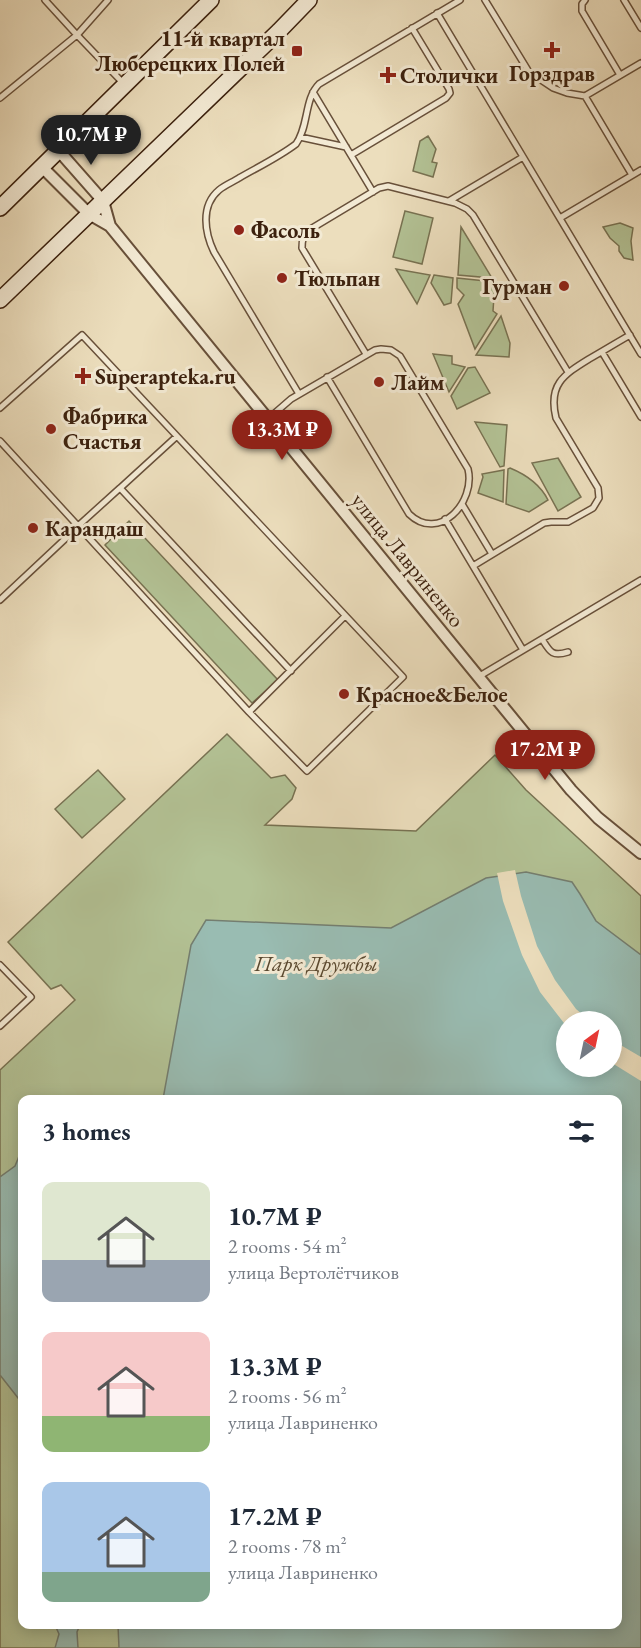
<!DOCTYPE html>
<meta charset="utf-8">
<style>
:root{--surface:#fff;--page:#f6f6f7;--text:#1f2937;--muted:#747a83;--accent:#8f2418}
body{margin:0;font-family:"EB Garamond",serif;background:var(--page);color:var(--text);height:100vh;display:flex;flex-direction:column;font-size:22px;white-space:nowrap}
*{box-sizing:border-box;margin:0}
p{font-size:20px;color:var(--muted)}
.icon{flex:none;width:33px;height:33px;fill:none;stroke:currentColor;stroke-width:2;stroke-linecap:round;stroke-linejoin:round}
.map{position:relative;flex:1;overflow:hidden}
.drawer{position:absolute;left:18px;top:1095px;width:604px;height:534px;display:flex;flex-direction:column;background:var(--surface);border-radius:12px;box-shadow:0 3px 15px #0003}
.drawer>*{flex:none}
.needle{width:39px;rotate:33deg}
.tools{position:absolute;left:556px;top:1011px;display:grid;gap:12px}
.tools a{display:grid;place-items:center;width:66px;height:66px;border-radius:50%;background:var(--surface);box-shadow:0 3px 15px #0003;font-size:30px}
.price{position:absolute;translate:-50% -51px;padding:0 14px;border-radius:21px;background:var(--accent);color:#fff;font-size:20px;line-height:39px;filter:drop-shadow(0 2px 3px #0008)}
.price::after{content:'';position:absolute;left:50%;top:36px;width:18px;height:14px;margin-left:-9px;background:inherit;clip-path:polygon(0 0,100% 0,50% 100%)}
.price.selected{background:#222;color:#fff}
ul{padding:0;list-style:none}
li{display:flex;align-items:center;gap:18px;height:150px;padding:0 24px}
li span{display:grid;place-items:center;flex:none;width:168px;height:120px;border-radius:12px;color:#555}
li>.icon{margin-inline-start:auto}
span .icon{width:72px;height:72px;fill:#fffc;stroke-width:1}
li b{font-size:26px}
h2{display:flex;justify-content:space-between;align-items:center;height:72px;padding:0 24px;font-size:26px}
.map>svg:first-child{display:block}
</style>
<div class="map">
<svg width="641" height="1648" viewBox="0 0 641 1648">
<rect width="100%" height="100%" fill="#ecdebd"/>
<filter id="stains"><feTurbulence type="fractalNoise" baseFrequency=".00333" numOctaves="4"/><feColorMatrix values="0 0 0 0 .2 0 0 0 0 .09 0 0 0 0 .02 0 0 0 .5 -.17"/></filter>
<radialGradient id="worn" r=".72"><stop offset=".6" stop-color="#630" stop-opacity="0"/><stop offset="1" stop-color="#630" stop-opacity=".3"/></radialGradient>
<path fill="#b3c295" stroke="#787252" stroke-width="1.5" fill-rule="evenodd" d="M428,136L436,149L432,162L437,163L433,177L413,171L420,141Z
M405,211L433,218L422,264L393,257Z
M620,223L633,228L631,241L633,260L624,258L619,251V246L610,238L603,227Z
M461,227L492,278L458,275Z
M396,269L430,275L417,304Z
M434,275L453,278L451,303L444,305L431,283Z
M457,278L495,282L493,311L497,314L475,349L458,304L464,295L457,288Z
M501,316L510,343L509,357L476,355Z
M433,354L452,356V364L465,367L449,392Z
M475,367L490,393L457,409L451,396L468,368Z
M475,422L507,425L504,466L500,467Z
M558,458L581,497L558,511L532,463Z
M510,468C527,475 540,484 548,500L529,512L506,504L508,469Z
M504,470L503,502L478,493L483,477L482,474Z
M129,521L278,680L252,703L105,545Z
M227,734L271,778L285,775L296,788L292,799L265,825L416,831L495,755L526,790L641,896V1648H0V1070L75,1000L61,985L51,989L8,942ZM567,1022H612V1066H567ZM22,1100H618V1624H22Z
M98,770L125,799L82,838L55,809Z"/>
<path fill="#99bcb2" stroke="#747e70" stroke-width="1.5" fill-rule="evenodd" d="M526,872L572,882L580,894L596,921L641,955V1648H119L118,1625L618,1624V1100L163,1099L191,945L206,920L391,928L486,878ZM567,1022H612V1066H567Z
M22,1149V1403L0,1375V1177L15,1166Z
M55,1625H80L77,1632L78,1648H55L59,1634Z"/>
<path fill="#ecdebd" d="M515,870L521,896L537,946L555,980L576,1009L590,1021L567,1022V1027L540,992L522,955L503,901L497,873Z
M612,1040L641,1057V1081L612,1063Z"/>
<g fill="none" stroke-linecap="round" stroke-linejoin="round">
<g stroke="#68503a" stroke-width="8">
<path id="lane" d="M108,0L77,35L125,85
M485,0L529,72L553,88L567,93L585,96L641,63
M585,0L582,4V11L620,75
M624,0L641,28
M437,13L641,354
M313,92L373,192
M585,96L632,175
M0,98L77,35L45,0
M300,137L346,147
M351,155L446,98L450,93L449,89L412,28
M449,201L523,157
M560,218L641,170
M602,352L641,417
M366,354L302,248C302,240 303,235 309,230L379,188L388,186L455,203L467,209L473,215L568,372
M299,394L214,252C205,233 200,206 219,190C225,185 233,182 239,178C258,167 279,157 296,144C309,126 304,99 319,84L460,0
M0,408L82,335L403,677L307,771L249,712L345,616
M268,419L291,399L375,350L381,349L391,350L400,356L468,469C476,502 439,543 409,514L327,377
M0,441L78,526L120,488L291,671
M118,490L176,437
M462,504L492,554
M445,519L523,650
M78,526L249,712
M473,566L544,523L551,522H568L593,508L599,498L598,488L556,418C548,385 563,375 589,359C603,351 616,343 630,335
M0,600L80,525
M542,639C550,652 552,657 568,652
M478,677L641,580
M0,965L31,997L0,1026"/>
</g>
<g stroke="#68503a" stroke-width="14">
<path id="street" d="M59,151L103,201L110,226
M42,167L89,214L110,226L571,790L598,818L641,853"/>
</g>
<g stroke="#3c210e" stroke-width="18">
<path id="secondary" d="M0,208L211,0
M0,300L279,31L309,0"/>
</g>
<use href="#lane" stroke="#f3ead4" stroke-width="5"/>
<use href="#street" stroke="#f3ead4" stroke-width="10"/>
<use href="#secondary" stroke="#f3ead4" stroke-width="15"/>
</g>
<g fill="#8f2418" stroke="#f3ead4" stroke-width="2">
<path d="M549 41h6v6h6v6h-6v6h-6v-6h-6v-6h6z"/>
<rect x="291" y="45" width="12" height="12" rx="3"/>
<path d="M385 66h6v6h6v6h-6v6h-6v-6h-6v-6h6z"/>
<circle cx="239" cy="230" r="6"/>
<circle cx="282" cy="278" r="6"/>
<circle cx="564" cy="286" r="6"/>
<path d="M80 367h6v6h6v6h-6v6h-6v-6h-6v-6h6z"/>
<circle cx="379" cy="382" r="6"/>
<circle cx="51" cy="429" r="6"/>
<circle cx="33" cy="528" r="6"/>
<circle cx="344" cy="694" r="6"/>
</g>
<g text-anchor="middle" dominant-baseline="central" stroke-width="6" stroke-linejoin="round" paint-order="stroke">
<g font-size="22" font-weight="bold" fill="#3c210e" stroke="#f3ead4" text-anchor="start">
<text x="285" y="38" text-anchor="end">11-й квартал<tspan x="285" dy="25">Люберецких Полей</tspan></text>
<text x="552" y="73" text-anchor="middle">Горздрав</text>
<text x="400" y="75">Столички</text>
<text x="251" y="230">Фасоль</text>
<text x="294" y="278">Тюльпан</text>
<text x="552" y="286" text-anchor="end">Гурман</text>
<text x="95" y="376">Superapteka.ru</text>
<text x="391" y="382">Лайм</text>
<text x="63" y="416">Фабрика<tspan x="63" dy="25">Счастья</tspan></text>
<text x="45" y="528">Карандаш</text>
<text x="356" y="694">Красное&amp;Белое</text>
</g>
<g font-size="22" fill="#3c210e" stroke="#f3ead4">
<text transform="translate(408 560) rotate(51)">улица Лавриненко</text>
</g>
<g font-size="22" font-style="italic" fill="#5a4930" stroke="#f3ead4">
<text x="316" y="963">Парк Дружбы</text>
</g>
</g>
<rect width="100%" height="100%" filter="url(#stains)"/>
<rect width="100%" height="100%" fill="url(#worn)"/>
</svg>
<div class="tools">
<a><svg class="needle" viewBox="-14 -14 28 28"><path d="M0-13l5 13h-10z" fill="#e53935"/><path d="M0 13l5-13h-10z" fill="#747a83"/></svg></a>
</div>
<b class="price selected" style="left:91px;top:166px">10.7M ₽</b>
<b class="price" style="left:282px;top:461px">13.3M ₽</b>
<b class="price" style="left:545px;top:781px">17.2M ₽</b>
<section class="drawer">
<h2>3 homes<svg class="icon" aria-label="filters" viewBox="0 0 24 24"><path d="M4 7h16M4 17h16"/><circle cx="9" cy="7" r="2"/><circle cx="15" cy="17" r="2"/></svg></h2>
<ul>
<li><span style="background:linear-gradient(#dfe7d0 65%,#9aa5b1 0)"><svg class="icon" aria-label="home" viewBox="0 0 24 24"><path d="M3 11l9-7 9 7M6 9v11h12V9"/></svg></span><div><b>10.7M ₽</b><p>2 rooms · 54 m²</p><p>улица Вертолётчиков</p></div></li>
<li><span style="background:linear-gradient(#f6c9c9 70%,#8fb573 0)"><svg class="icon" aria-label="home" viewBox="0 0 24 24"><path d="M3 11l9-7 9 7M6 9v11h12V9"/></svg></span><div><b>13.3M ₽</b><p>2 rooms · 56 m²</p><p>улица Лавриненко</p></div></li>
<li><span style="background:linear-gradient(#a9c7e8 75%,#7fa58c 0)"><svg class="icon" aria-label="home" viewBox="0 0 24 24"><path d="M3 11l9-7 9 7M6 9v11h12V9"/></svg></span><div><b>17.2M ₽</b><p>2 rooms · 78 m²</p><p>улица Лавриненко</p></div></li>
</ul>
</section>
</div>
